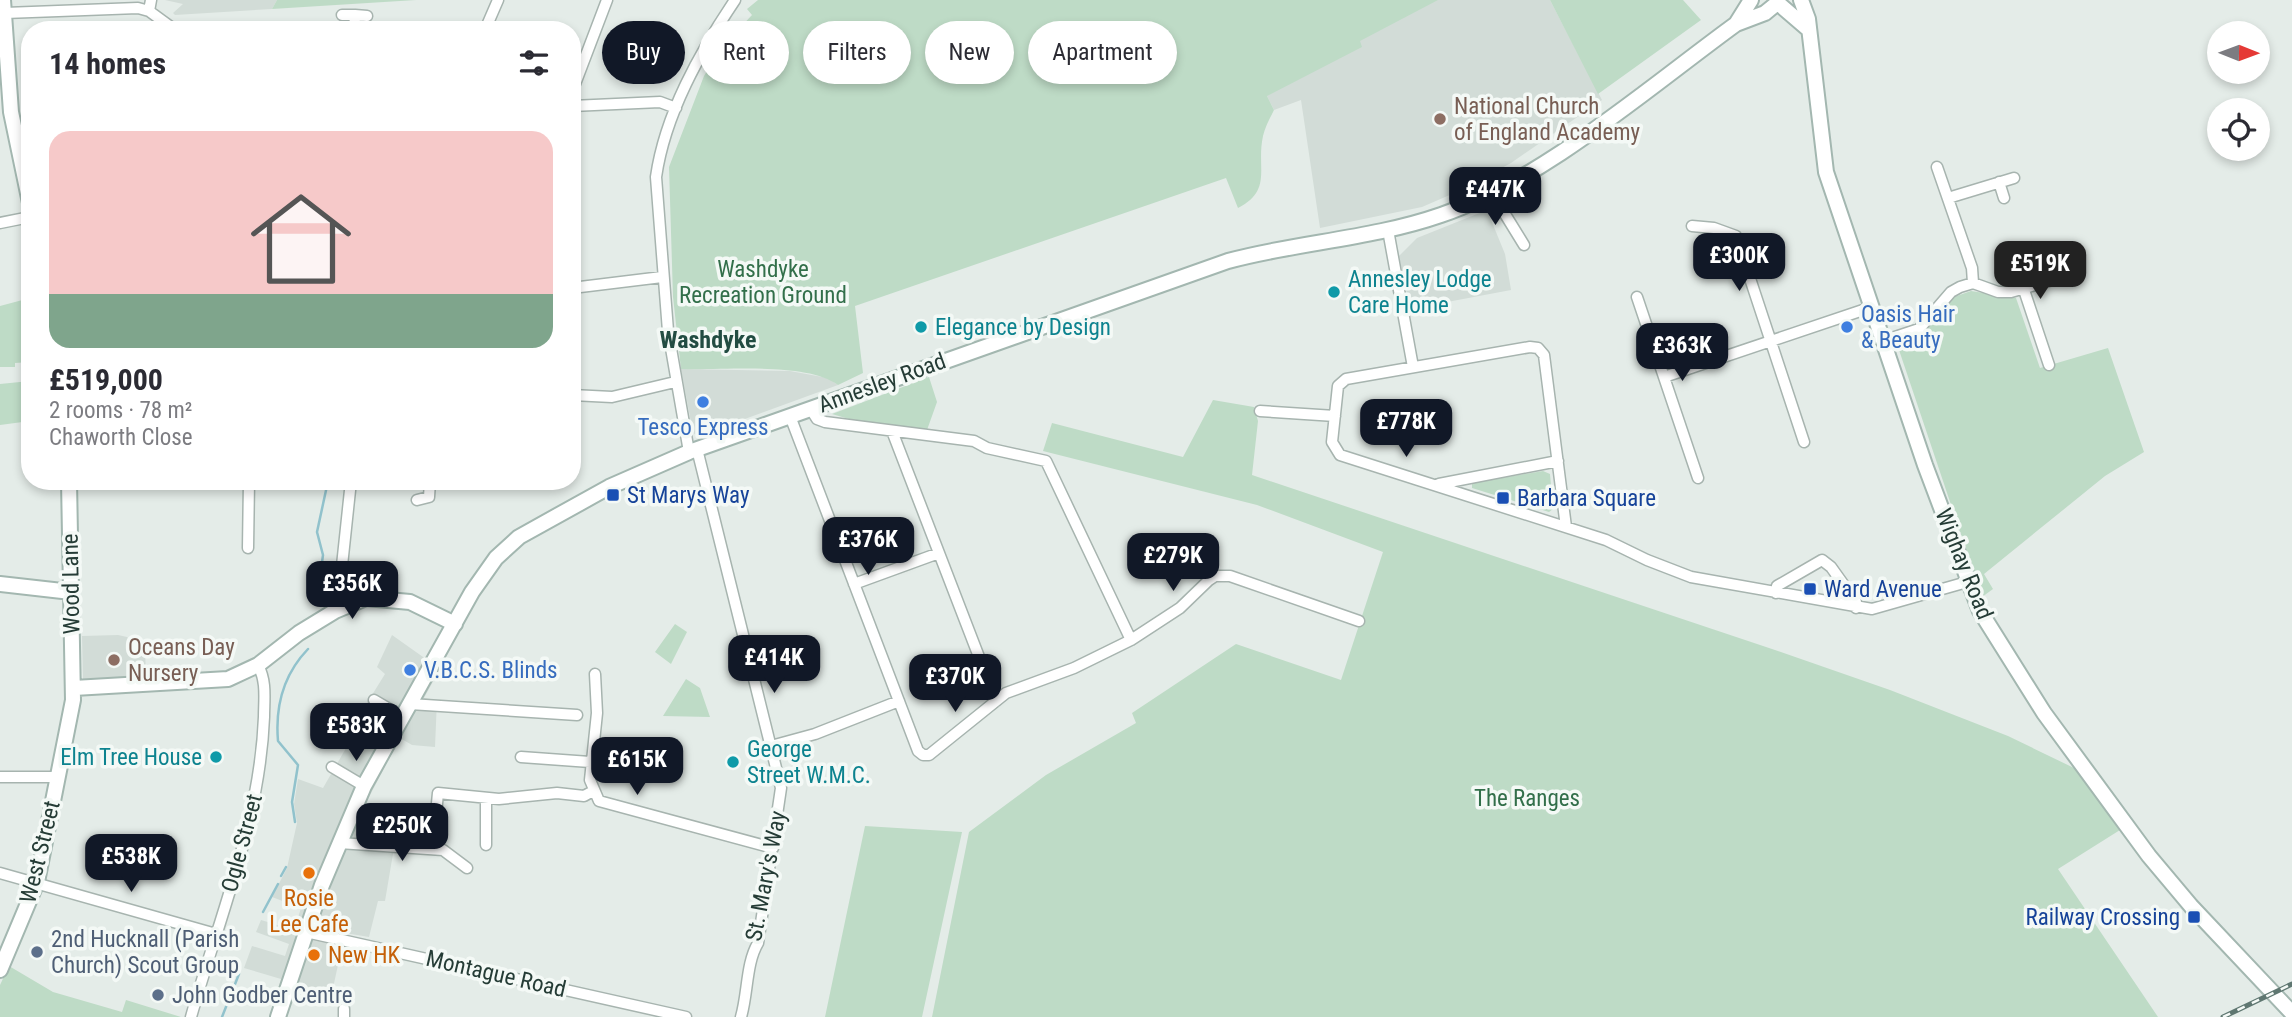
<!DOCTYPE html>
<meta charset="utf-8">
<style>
:root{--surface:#fff;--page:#f7f7f7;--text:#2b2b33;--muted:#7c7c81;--line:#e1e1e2;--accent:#111827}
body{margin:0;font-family:"Roboto Condensed",sans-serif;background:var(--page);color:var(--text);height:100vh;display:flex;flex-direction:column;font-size:26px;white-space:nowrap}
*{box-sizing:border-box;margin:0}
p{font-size:23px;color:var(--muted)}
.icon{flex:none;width:38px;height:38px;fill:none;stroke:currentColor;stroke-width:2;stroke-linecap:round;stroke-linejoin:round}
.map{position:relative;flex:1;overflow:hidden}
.drawer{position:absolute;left:21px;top:21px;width:560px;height:469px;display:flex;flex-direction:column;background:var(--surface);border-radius:28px;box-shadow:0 4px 10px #0003}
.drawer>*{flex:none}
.top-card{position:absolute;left:602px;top:21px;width:665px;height:63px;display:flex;gap:14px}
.needle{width:46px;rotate:91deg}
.fabs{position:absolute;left:2207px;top:21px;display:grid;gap:14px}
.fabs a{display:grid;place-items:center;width:63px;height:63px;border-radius:50%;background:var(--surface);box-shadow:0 4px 10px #0003;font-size:35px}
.price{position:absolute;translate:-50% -60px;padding:0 16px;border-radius:14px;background:var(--accent);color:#fff;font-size:23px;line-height:46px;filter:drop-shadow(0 2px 4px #0008)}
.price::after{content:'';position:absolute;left:50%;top:42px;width:21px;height:16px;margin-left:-10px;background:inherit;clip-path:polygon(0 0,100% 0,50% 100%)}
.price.on{background:#222;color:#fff}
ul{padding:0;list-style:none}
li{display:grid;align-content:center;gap:14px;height:371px;padding:0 28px}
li+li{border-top:2px solid var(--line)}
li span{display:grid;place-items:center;height:217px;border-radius:21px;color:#555}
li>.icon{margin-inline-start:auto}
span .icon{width:126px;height:126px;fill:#fffc;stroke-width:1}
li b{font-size:30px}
h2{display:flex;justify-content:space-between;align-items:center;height:84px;padding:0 28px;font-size:30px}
.chip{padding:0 24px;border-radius:32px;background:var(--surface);box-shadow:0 4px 10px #0003;font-size:24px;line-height:63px}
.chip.on{background:var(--accent);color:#fff}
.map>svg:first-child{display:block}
</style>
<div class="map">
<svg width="2292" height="1017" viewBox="0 0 2292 1017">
<rect width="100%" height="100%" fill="#e4ece8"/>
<path fill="#d2dcd7" d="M165,0H277L272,9L175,15L173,13L183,4Z
M1100,0H1550L1602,100L1511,163L1459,191L1422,207L1320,228L1301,100L1274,110L1267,96Z
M1487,210L1505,254L1511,290L1410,309L1399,256L1417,238Z
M681,369L790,371L828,378L838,385L698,436L693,433Z
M118,635L127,637L138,648H145L146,677L83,679L82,636Z
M392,635L440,669L424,698L437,700L435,747L412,745L400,738L356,822L405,827V841L395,842L385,901H378L369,937L345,933L331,997L295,987L286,1017H269L281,979L244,968L252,946L285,956L289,944L256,932L261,920L294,930L301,908L272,897L287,868L297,823L294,804L298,779L323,788L353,736L349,732L385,674L377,667Z"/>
<path fill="#bedbc6" d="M277,0H416L272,9Z
M758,0H1438L1360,41L1362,47L1267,96L1274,110C1270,118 1265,127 1263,136C1256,168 1273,190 1238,208L1226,178L855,306L863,373L838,385C805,361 722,371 681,369L673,297L669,167L704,76L721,48L752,15L747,9Z
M1550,0H1683L1701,20L1598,94Z
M1971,291L2016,298L2040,368L2108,348L2144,452L2105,476L1984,574L1993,589L1982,597L1897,344L1924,333L1954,297Z
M30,298V362L15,363V367H0V306Z
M929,377L937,402L927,430L849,419L832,414Z
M30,381V421L0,425V384Z
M1213,400L1254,407L1258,421L1252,475L1775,650L1890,690L2008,736L2074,768L2120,830L2058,869L2158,1017H932L969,832L1046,775L1136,723L1132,713L1236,644L1341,680L1383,552L1257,505L1043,451L1052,423L1183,457Z
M1543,471L1550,474L1553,509L1549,512L1472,488V483Z
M675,624L687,632L671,664L655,652Z
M686,679L700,688L710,717L663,716Z
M865,826L962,832L922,1017H825Z
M9,966L53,992L122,1012L126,1000L181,1017H0V985Z"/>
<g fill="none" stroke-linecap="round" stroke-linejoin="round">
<path stroke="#91c2cc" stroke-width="2.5" d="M323,600L324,588L320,577L323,555L317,532L328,481
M295,822L292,802L298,765L278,741C275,706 283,675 308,649
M281,876L286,867
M263,912L278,884
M222,1017L239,974"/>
<g stroke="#a7b4af" stroke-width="13">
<path id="street" d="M149,11L151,0
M5,13L138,8L149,11L175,30
M342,15H355
M354,30L355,15L367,16
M485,30L498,0
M572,99V92L607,0
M572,106L660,102L676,108
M1937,167L1972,268L1973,283
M1999,182L2004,198
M1492,193L1524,245
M1948,198L2014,178
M0,223L30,217
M1692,226L1714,228L1736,236L1804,442
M1388,230L1413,367
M572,288L662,277
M2024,290L2049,365
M1637,297L1698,478
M1883,341L1919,329L1951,292L1960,287L1973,283L1998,292H2011L2076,273
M1664,377L1872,307
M572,395L612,397L675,382
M810,408L817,419L825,422L974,441L987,448L1046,461L1131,640
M1260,411L1335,416
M790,416L918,751L923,755H929L1006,693L1074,668L1131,640L1180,608L1209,580L1215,576H1230L1359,621
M892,431L996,701
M697,449L781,788L758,943C746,963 748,993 741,1017
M689,452L668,331L656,177C665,114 700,52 735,0
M351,481L341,575L353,602
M69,482L95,481
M1439,484L1558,461
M417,500L429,497L430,481
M1566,527L1544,355L1538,348L1530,347L1346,379L1338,386L1332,442L1340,455L1606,540L1647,560L1691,577L1872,609L1967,582
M248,548L249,481
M854,584L939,553
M1776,593L1777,586L1822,560L1831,567L1856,602V608
M595,674L597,713L590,780L599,801L773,848
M374,700L403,717
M410,704L577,715
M771,746L815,734L899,701
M521,757L590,762
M332,767L364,786
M0,777H58
M486,799V845
M435,824L438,793L499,799L557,793L584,796L593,791
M339,843L443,850L467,868
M0,873L216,934
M306,932L686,1017
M191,1017C219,918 260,821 264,717C264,699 267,682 258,665
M344,1017V1009"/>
</g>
<g stroke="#a3b7b0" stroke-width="18">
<path id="secondary" d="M3,0L11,112L30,203
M1801,0L1808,19L1826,172L1925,465L1980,611L2044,713L2149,856L2191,906L2292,1013
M1779,4L1808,29
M1736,24L1751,0
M0,584L71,592
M74,688L228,679L258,665L299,633L335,611L366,598L410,602L455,624
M0,970L37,882L73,700L69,481
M278,1017L322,885L364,786L472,592L496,558L519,537L609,487L689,452L1228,261C1298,242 1372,239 1441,215C1543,180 1648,88 1736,24L1765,13L1776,4"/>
</g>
<use href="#street" stroke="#fff" stroke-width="10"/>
<use href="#secondary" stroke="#fff" stroke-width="14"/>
<g stroke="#5f7771" stroke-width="5">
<path id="rail" d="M2223,1017L2292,984"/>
</g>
<use href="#rail" stroke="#f4f9f6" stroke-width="2.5" stroke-dasharray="8" stroke-linecap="butt"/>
</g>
<g fill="#8d6e63" stroke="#f4f9f6" stroke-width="2.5">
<circle cx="1440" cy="119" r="7"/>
<circle cx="114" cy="660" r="7"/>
</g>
<g fill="#0f9aa8" stroke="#f4f9f6" stroke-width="2.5">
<circle cx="1334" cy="292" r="7"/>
<circle cx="921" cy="327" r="7"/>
<circle cx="216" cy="757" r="7"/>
<circle cx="733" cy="762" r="7"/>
</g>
<g fill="#3f7fe0" stroke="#f4f9f6" stroke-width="2.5">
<circle cx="1847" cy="327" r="7"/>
<circle cx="703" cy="402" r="7"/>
<circle cx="410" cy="670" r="7"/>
</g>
<g fill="#1a4fb4" stroke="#f4f9f6" stroke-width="2.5">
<rect x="606" y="488" width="14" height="14" rx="3.5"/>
<rect x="1496" y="491" width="14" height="14" rx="3.5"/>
<rect x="1803" y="582" width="14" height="14" rx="3.5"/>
<rect x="2187" y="910" width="14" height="14" rx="3.5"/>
</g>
<g fill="#e8710a" stroke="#f4f9f6" stroke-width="2.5">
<circle cx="309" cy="873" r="7"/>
<circle cx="314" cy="955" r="7"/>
</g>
<g fill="#5c6f8a" stroke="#f4f9f6" stroke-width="2.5">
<circle cx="37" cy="952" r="7"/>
<circle cx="158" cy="995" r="7"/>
</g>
<g text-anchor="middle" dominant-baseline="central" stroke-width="7" stroke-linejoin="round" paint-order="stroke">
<g font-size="23" fill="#785e54" stroke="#f4f9f6" text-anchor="start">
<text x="1454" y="106">National Church<tspan x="1454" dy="26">of England Academy</tspan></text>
<text x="128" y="647">Oceans Day<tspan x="128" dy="26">Nursery</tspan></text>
</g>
<g font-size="23" fill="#326f4a" stroke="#f4f9f6">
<text x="763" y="269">Washdyke<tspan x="763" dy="26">Recreation Ground</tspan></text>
<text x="1527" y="798">The Ranges</text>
</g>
<g font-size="23" fill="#0d838f" stroke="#f4f9f6" text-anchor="start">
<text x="1348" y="279">Annesley Lodge<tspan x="1348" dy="26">Care Home</tspan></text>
<text x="935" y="327">Elegance by Design</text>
<text x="747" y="749">George<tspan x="747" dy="26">Street W.M.C.</tspan></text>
<text x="202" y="757" text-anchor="end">Elm Tree House</text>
</g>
<g font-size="23" fill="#366cbe" stroke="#f4f9f6" text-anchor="start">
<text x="1861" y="314">Oasis Hair<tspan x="1861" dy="26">&amp; Beauty</tspan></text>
<text x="703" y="427" text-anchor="middle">Tesco Express</text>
<text x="424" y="670">V.B.C.S. Blinds</text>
</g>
<g font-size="23" fill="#253c36" stroke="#f4f9f6">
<text transform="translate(882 383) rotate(-20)">Annesley Road</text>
<text transform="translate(1964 564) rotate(68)">Wighay Road</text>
<text transform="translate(71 584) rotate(-91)">Wood Lane</text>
<text transform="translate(242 843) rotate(-75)">Ogle Street</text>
<text transform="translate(40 852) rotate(-76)">West Street</text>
<text transform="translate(766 876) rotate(-79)">St. Mary's Way</text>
<text transform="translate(496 974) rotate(13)">Montague Road</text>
</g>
<g font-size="23" fill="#164399" stroke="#f4f9f6" text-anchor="start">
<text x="627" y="495">St Marys Way</text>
<text x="1517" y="498">Barbara Square</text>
<text x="1824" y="589">Ward Avenue</text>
<text x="2180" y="917" text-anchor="end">Railway Crossing</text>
</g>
<g font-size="23" fill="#c56008" stroke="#f4f9f6">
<text x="309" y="898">Rosie<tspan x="309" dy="26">Lee Cafe</tspan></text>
<text x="328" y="955" text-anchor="start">New HK</text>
</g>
<g font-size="23" fill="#4e5e75" stroke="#f4f9f6" text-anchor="start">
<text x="51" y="939">2nd Hucknall (Parish<tspan x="51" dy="26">Church) Scout Group</tspan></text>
<text x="172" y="995">John Godber Centre</text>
</g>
<g font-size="24" font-weight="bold" fill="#224c42" stroke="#f4f9f6">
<text x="708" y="340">Washdyke</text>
</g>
</g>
</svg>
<div class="fabs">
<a><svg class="needle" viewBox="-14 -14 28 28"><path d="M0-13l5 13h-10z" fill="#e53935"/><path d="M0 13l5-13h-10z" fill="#7c7c81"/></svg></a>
<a><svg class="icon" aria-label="locate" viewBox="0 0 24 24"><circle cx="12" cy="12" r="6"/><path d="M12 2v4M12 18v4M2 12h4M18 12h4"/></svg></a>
</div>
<b class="price" style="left:1495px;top:227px">£447K</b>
<b class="price" style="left:1739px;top:293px">£300K</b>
<b class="price on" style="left:2040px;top:301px">£519K</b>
<b class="price" style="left:1682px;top:383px">£363K</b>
<b class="price" style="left:1406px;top:459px">£778K</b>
<b class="price" style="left:868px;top:577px">£376K</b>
<b class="price" style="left:1173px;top:593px">£279K</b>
<b class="price" style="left:352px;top:621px">£356K</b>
<b class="price" style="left:774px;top:695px">£414K</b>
<b class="price" style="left:955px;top:714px">£370K</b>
<b class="price" style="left:356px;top:763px">£583K</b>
<b class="price" style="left:637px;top:797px">£615K</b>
<b class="price" style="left:402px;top:863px">£250K</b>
<b class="price" style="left:131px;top:894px">£538K</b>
<div class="top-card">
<a class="chip on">Buy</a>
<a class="chip">Rent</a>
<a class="chip">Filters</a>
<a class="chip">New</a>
<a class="chip">Apartment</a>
</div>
<section class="drawer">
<h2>14 homes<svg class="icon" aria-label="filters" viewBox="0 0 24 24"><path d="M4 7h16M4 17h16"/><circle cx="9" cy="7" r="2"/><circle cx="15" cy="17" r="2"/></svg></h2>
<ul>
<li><span style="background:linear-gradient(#f6c9c9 75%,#7fa58c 0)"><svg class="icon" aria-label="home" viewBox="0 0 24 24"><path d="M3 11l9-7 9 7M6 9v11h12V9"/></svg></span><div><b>£519,000</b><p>2 rooms · 78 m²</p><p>Chaworth Close</p></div></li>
</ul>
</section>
</div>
